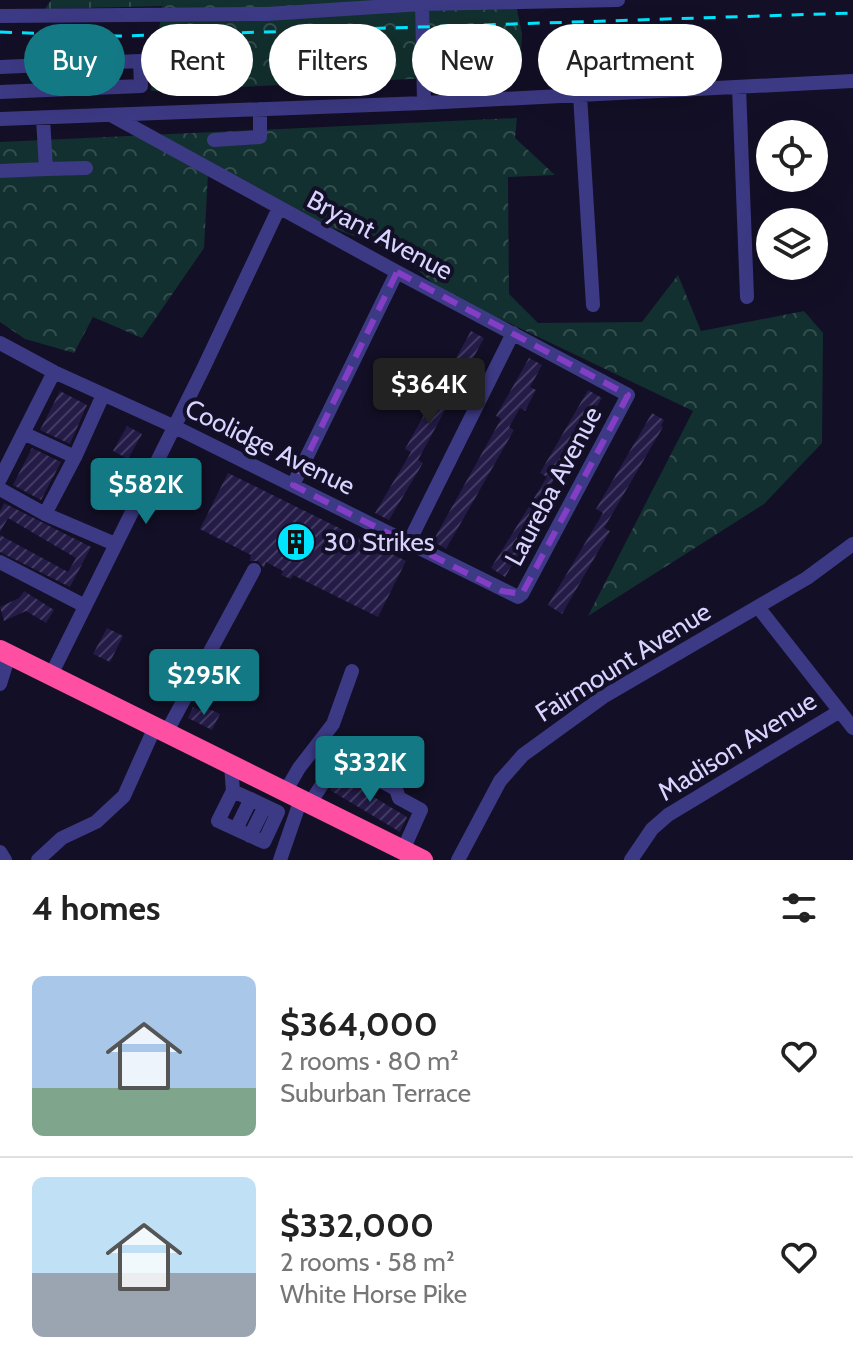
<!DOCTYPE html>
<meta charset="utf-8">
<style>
:root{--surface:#fff;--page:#f6f6f6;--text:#222;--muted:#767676;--line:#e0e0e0;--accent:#137a85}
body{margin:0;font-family:Cabin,sans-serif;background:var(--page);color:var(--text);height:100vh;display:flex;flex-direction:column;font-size:30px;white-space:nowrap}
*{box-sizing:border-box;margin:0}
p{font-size:26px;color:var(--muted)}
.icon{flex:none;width:44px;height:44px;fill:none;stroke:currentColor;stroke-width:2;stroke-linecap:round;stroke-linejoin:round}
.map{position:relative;height:860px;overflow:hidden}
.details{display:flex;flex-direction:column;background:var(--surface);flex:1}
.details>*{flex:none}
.guide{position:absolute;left:24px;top:24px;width:806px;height:72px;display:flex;gap:16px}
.fabs{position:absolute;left:756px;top:120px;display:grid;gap:16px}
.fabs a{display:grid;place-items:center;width:72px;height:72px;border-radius:50%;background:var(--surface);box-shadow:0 8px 32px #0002;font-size:40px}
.price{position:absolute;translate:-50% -68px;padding:0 18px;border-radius:8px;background:var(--accent);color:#fff;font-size:26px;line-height:52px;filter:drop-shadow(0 2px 4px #0008)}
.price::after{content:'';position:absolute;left:50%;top:48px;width:24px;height:18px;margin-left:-12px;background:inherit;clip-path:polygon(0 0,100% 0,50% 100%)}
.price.current{background:#222;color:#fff}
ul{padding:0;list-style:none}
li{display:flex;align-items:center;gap:24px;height:200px;padding:0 32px}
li+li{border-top:2px solid var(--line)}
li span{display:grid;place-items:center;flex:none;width:224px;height:160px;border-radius:12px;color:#555}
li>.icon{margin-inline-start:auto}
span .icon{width:96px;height:96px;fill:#fffc;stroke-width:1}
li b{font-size:34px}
h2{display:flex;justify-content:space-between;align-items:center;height:96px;padding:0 32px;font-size:34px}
.tag{padding:0 28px;border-radius:36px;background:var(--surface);box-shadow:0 8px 32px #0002;font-size:28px;line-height:72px}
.tag.current{background:var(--accent);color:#fff}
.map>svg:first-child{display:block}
</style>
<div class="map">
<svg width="853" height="860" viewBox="0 0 853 860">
<defs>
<pattern id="forest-crowns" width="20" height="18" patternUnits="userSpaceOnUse" patternTransform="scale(2)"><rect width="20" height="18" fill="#12302f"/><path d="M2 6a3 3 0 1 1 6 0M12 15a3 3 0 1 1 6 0" fill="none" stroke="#344d4e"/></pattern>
<pattern id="wetland-marsh" width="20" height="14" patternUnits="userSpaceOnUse" patternTransform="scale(2)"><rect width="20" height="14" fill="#12302f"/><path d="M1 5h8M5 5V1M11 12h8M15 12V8" fill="none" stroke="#344d4e"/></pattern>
<pattern id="building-hatch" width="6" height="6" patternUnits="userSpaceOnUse" patternTransform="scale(2)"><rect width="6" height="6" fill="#241b47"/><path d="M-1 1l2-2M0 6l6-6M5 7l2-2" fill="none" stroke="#433b63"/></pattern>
</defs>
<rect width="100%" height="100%" fill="#130f26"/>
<path fill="url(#forest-crowns)" d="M163,0H515L522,34L520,74L151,91Z
M517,118L515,138L555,175L508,177L509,294L538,323L642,322L678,275L701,331L804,311L823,333L822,443L764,504L588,616L693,411L442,291L397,252L295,214L208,173L204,248L142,338L93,317L74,353L25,339L0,322V142Z"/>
<path fill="url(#wetland-marsh)" d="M51,0H163L162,6L45,9Z"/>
<path fill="url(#building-hatch)" d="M471,331L484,338L418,460L423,463L389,520L375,513L411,452L405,449Z
M529,358L542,365L530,387L536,390L525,411L520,408L509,427L514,430L446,549L433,541L501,419L496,416Z
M588,390L602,398L548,490L555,494L505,577L491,568L547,477L540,473Z
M60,391L87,405L70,444L40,430Z
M652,413L664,420L661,426L663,427L604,528L610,531L562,614L548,605L603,513L596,509Z
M127,426L142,434L128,459L113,451Z
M32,448L61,462L41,500L13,485Z
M228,473L406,561L378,617L293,575L291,579L281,575L283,571L266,562L264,568L258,561H250L251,555L200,529Z
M4,503L91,547L70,587L0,552V535L68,572L76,558L8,518L0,532V511Z
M24,591L54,610L46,623L26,611L4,621L0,607L19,598Z
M107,628L123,636L110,662L93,654Z
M193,707L204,712L207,708L220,714L212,730L188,718Z
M344,779L407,817L400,832L330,790L336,782Z"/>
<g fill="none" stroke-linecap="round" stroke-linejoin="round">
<path stroke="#3d3a85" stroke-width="14" d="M422,0L424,103
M0,16L267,14L422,4L618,0
M636,46L642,92
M0,67L140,61L141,86L0,92
M739,87L747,297
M580,95L593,305
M0,119L424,103L853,81
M214,140L260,137V109
M46,169L86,168
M0,171L46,169L43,118
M0,343L54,372L173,426L518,597L522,594L628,395L397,272L111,115
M23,433L75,457L45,514L115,544
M75,457L103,395
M0,479L54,372
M293,485L397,272
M0,489L45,514
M409,542L513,333
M0,562L85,606
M758,607L853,728
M51,675L203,369L279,208
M0,684L9,655
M231,765L233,791L218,821L264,842L278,812L233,791
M285,792L299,768L333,724L352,671
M310,803L329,774L351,765L396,789L399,798L421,810L403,850
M236,829L251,799
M250,836L265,806
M0,852L5,860
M38,860L62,838L96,822L124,796L155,727L166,733L254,570
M280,860L301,799
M458,860L500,781L523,755L603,697L807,578L853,544
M631,860L652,829L668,815L840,711"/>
<path stroke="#ff4fa3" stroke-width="20" d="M0,650L423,860"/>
<path stroke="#00e5ff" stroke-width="3" stroke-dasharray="12 10" stroke-linecap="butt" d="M0,32L117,36L203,34L853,13"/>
</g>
<path fill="none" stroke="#843dc5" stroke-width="6" stroke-dasharray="16 10" stroke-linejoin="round" d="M397,272L628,395L522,594L502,591L293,485Z"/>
<defs>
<g id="building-disc" transform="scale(2)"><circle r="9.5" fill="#00e5ff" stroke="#130f26"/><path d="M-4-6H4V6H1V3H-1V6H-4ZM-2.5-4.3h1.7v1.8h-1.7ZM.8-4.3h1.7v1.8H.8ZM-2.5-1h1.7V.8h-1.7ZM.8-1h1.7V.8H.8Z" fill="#111"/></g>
</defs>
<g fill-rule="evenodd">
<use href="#building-disc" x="296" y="542"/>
</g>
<g text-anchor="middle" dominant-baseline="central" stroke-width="8" stroke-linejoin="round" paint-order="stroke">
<g font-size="26" fill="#d9d4ff" stroke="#130f26">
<text transform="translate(380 235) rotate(28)">Bryant Avenue</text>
<text transform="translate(270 447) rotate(26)">Coolidge Avenue</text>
<text transform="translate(553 486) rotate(-62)">Laureba Avenue</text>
<text transform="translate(623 662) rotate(-32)">Fairmount Avenue</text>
<text transform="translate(737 746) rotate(-32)">Madison Avenue</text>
</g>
<g font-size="26" fill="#d9d4ff" stroke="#130f26" text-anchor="start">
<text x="324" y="542">30 Strikes</text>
</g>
</g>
</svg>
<div class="fabs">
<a><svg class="icon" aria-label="locate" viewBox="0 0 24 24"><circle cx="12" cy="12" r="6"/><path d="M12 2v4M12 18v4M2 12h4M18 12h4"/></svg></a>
<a><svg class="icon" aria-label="layers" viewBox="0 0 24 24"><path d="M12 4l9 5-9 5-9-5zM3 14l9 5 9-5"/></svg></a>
</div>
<b class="price current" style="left:429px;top:426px">$364K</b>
<b class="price" style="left:146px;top:526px">$582K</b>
<b class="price" style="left:204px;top:717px">$295K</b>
<b class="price" style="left:370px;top:804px">$332K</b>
<div class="guide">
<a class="tag current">Buy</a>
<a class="tag">Rent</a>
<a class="tag">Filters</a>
<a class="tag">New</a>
<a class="tag">Apartment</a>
</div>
</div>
<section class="details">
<h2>4 homes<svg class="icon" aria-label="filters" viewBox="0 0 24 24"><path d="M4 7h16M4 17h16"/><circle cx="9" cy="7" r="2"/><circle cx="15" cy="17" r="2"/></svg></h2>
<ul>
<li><span style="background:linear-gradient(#a9c7e8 70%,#7fa58c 0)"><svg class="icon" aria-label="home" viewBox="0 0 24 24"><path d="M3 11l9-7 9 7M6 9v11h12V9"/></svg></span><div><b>$364,000</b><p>2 rooms · 80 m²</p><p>Suburban Terrace</p></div><svg class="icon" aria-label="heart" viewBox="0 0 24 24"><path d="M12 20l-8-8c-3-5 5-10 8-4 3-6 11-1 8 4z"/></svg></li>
<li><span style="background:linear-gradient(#bfe0f5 60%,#9aa5b1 0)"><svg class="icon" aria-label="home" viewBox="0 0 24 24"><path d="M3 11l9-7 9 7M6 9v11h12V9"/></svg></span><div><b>$332,000</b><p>2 rooms · 58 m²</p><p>White Horse Pike</p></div><svg class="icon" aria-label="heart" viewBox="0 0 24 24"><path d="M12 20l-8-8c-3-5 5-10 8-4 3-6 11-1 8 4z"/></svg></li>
</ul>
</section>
